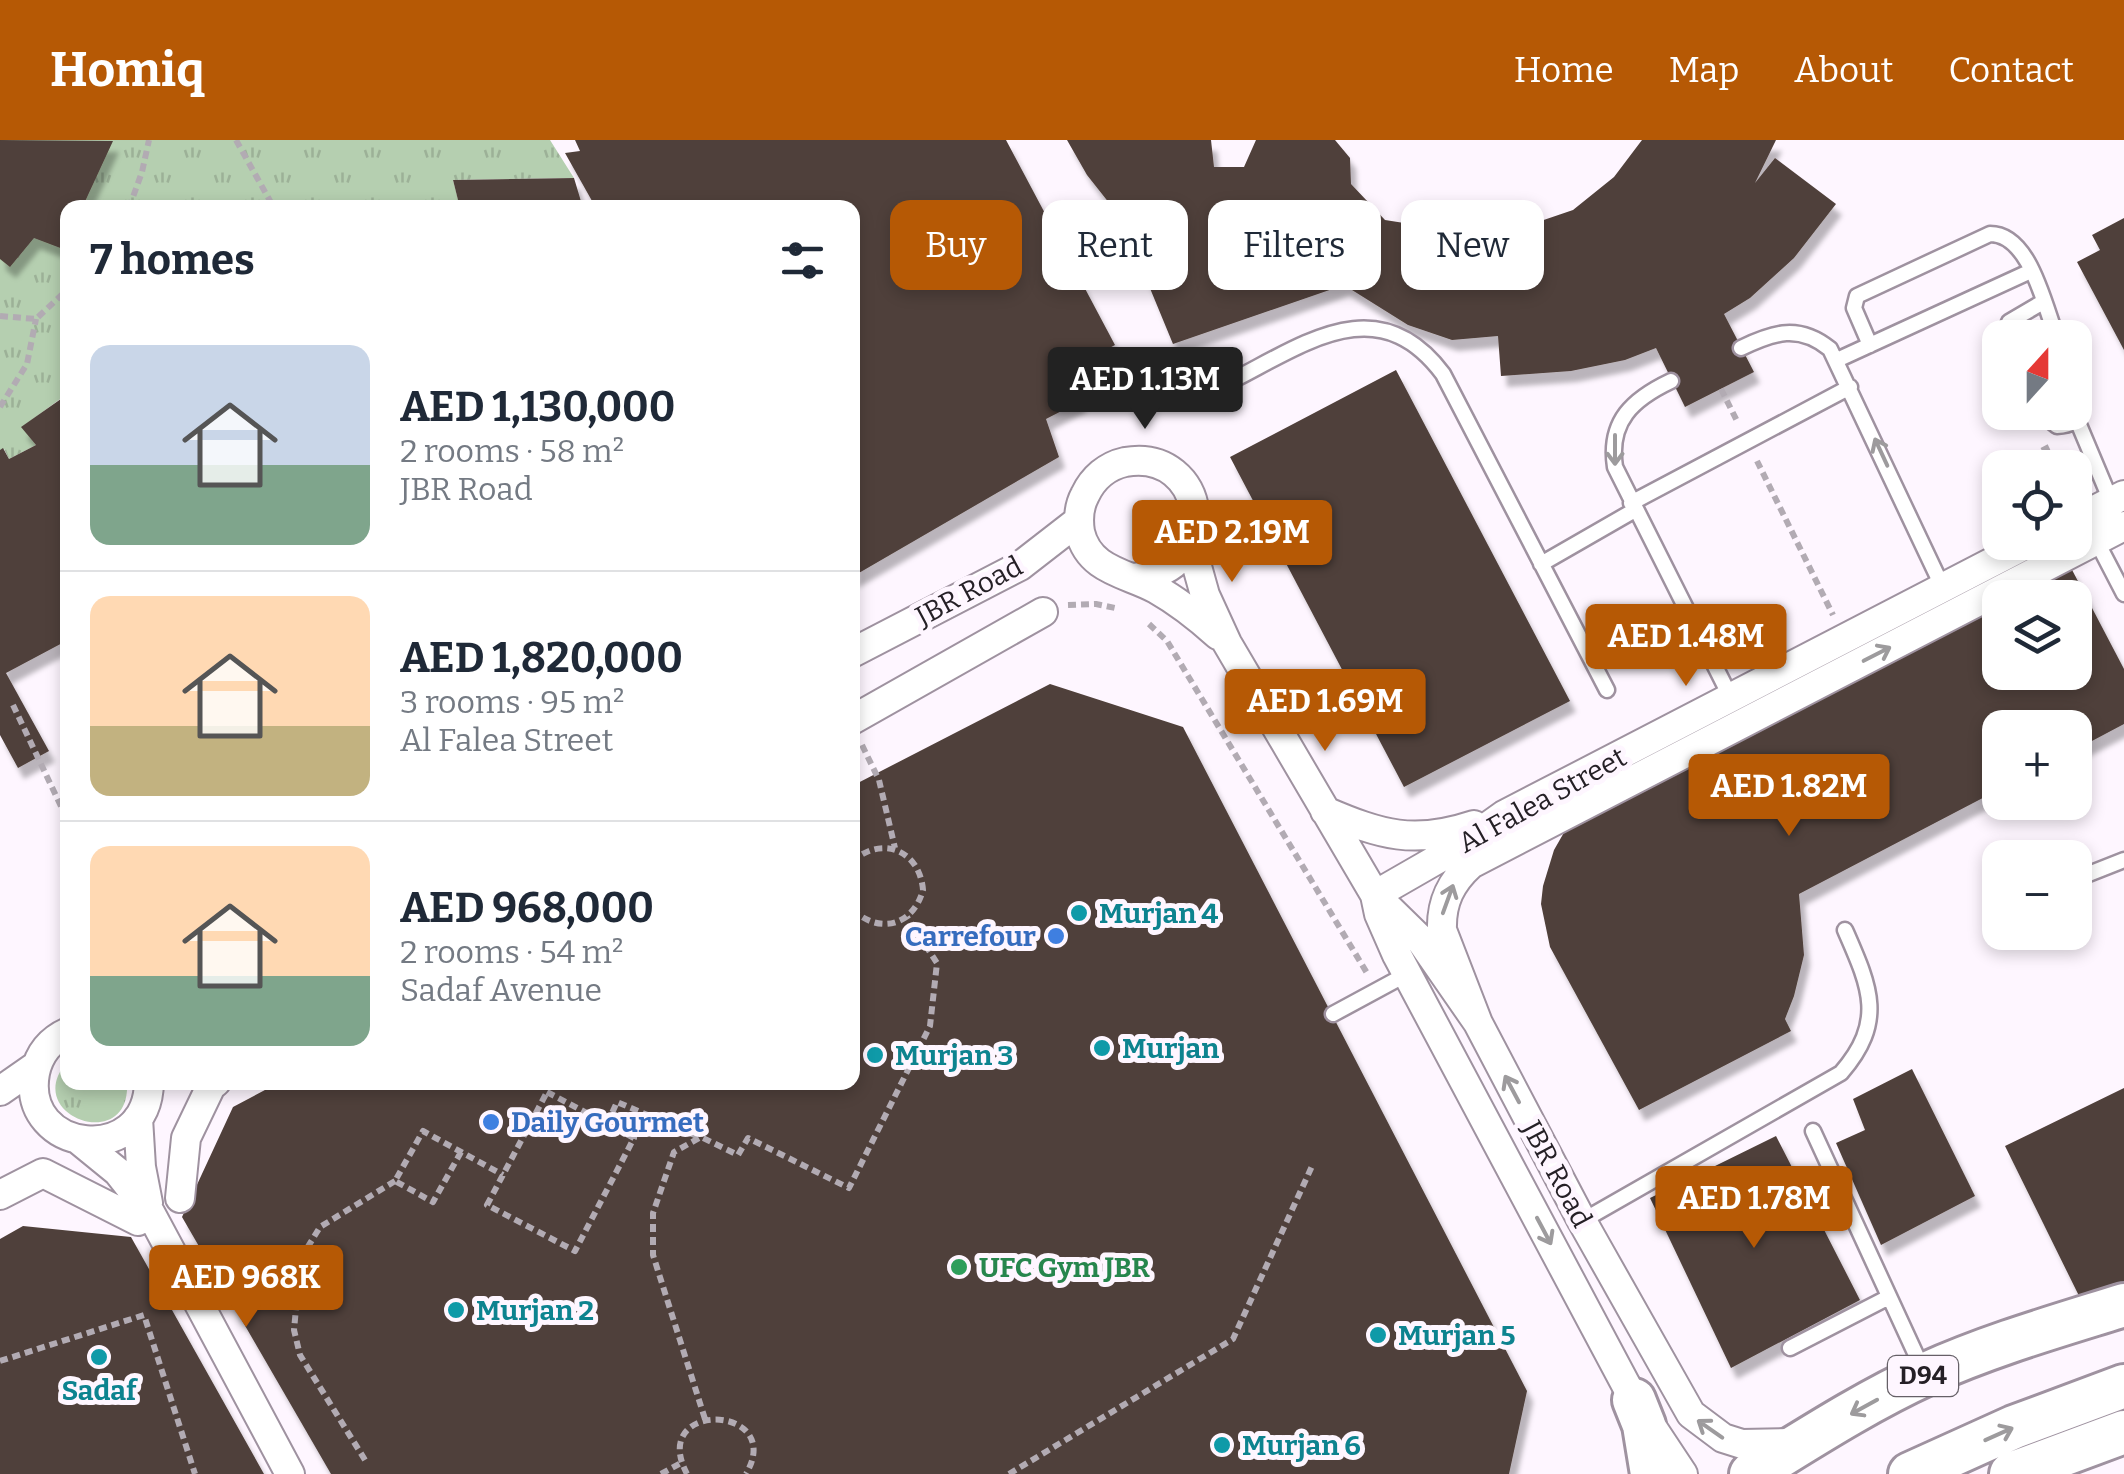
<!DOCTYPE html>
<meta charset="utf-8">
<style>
:root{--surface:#fff;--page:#f2f2f3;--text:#1f2937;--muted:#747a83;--line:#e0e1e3;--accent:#b65905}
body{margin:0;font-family:Bitter,serif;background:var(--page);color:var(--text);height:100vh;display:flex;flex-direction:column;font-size:38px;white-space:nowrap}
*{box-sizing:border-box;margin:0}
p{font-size:32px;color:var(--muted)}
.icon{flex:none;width:55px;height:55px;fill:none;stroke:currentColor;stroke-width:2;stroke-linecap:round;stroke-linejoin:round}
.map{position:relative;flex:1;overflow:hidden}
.panel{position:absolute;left:60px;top:60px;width:800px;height:890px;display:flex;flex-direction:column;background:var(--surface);border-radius:20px;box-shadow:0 5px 15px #0003}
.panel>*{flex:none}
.banner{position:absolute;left:890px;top:60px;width:950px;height:90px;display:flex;gap:20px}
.needle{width:65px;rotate:21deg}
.controls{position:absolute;left:1982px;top:180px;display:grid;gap:20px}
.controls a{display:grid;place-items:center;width:110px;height:110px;border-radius:20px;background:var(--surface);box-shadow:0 5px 15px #0003;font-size:50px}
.price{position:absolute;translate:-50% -85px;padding:0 22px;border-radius:10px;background:var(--accent);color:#fff;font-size:32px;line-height:65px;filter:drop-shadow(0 2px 5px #0008)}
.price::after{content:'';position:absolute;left:50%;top:60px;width:30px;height:22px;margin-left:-15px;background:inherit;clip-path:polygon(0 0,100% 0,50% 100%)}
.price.selected{background:#222;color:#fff}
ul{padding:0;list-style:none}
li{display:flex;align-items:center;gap:30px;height:250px;padding:0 30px}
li+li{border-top:2px solid var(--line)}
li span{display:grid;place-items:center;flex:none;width:280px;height:200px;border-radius:20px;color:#555}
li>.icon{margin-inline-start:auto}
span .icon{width:120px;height:120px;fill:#fffc;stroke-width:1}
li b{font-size:42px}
h2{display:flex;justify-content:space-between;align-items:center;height:120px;padding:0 30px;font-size:42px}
.pill{padding:0 35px;border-radius:20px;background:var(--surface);box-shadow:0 5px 15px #0003;font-size:35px;line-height:90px}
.pill.selected{background:var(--accent);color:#fff}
header{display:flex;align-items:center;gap:60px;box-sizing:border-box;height:140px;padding:0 50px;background:var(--accent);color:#fff}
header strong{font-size:48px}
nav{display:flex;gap:55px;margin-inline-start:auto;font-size:35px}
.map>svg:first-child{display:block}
</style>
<header>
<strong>Homiq</strong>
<nav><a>Home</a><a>Map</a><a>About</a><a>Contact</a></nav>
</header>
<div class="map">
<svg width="2124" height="1334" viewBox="0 0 2124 1334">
<defs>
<pattern id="grass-tufts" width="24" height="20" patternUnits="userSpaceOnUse" patternTransform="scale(2.5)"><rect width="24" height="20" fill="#b5cfb0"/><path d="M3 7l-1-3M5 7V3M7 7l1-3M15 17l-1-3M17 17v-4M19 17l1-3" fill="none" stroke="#9cb197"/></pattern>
<filter id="shadow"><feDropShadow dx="6" dy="11" stdDeviation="2.5" flood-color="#0004"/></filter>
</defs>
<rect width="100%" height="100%" fill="#fef6ff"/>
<path fill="url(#grass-tufts)" d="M0,0H550L574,38L453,40L460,67L68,68L67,254L22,287L36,305L9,319L4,309L0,310Z
M67,922L68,942L127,943C131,1015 20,976 67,922Z"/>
<path fill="#50403a" filter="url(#shadow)" d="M0,0L113,1L82,68H68V99L63,109L34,98L10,127L0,119Z
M575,0H1006L1115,205L1065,232L1081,261L1046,279L1059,317L852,437V68H596L565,13L580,11Z
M1067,0H1211L1214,27H1244L1256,0H1335L1350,18L1351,44L1385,80L1455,91L1493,88L1498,78L1508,74L1520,76L1529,85L1573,70L1614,37L1642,0H1776L1755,43L1775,18L1836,64L1794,118L1750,158L1724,174L1754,232L1685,267L1656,208L1625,220L1571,231L1501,236L1498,196L1452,200L1408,185L1344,145L1173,204L1121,78L1087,35Z
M574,38L583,68H460L453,40Z
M2124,78V210L2077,122L2100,110L2092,95Z
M1396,230L1570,561L1404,647L1230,317Z
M68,254V500L6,533L49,611L18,628L0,595V310L3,308L9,319L36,305L21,287Z
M2070,426L2124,529V584L2075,610V588H2000V649L1799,754L1804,815L1794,856L1785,879L1791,891L1639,970L1550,807L1541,764L1543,746L1554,710L1566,689L2000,462V532H2075V458H2010Z
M1050,544L1183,587L1527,1251L1509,1334H331L182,1077L233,967L280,942H852V646Z
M1912,929L1975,1056L1881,1105L1836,1003L1865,990L1853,959Z
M2124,948V1144L2083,1164L2005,1006Z
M1776,996L1860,1160L1731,1228L1650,1058Z
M23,1086L131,1097L264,1334H0V1099Z"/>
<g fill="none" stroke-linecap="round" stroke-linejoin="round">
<g stroke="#9f92a0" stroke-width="19">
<path id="lane" d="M2004,198L2009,182L2043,162
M1870,205L1854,168L1857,156L1990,94C2030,94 2044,165 2057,198
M1741,208C1774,192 1799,184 1830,209L1943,448
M1837,220L2031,131
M1239,237C1310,200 1381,151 1443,234L1607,550
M1671,241C1633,259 1608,281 1615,327L1731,558
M2039,272L2057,286C2086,285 2083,263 2075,242
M2077,280L2111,361
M1631,363L1850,247
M2096,400L2124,454
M1541,424L1635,370
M2081,737L2124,720
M1333,874L1407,834
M1813,991L1923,1230
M1582,1081L1841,933C1886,881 1870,847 1845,790
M1790,1208L1889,1157"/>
</g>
<g stroke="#9f92a0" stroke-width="32">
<path id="street" d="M2075,380L2124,355
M1191,405L1205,455L1227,503L1375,755L1379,774L1397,815L1634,1260L1683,1334
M1133,438C1226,431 1207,307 1125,322C1107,326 1093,338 1085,355C1079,366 1078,379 1080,392C1089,431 1127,433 1156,449C1179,462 1199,478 1218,495
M852,513L1020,426L1078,381
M852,580L1043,472
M1325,671C1381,695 1414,705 1474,685
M1375,755L1462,705L1504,675L2031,402
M1376,756L1419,798L1478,883L1582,1081L1691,1274L1723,1298L1742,1304L1794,1303
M1478,883L1442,790C1441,762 1451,742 1471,724L2124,386
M68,892C50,900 39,914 35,933C20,1014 148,1028 149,942
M0,951L36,926
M138,978L141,1027L148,1063
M80,1001L118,1032L151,1074L290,1334
M0,1055L43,1033L138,1081
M180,1058L186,998L211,946L216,942"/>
</g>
<g stroke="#9f92a0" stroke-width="48">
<path id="primary" d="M1634,1260L1644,1285L1652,1334
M1751,1334C1808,1299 1865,1262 1926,1234C1990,1205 2057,1186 2124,1165
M1910,1334L2014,1287L2124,1246
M2011,1334L2124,1292"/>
</g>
<path stroke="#b2abb3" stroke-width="6" stroke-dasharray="8 5" stroke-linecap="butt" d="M236,0L274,68
M129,68L142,32L149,0
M0,176L36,179L68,149
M1721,249L1738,283
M0,267L27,224L36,179
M1757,321L1833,475
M2007,328L2049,307
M1987,337L2000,331
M1068,465L1096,464L1115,468
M1149,484L1167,501L1367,833
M13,565L68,681
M862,605L879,640L895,708
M852,722C882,694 920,711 923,750C913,786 879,795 852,769
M547,952L634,998L575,1111L487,1065Z
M607,984L617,962L699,997
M461,1012L433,1062L395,1041L423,991L503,1035
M0,1221L144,1175L195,1334
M705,1279L653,1115V1073L674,1012L701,997L738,1015L748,998L849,1048L930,886L937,823L907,777
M365,1320L300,1215L294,1190L299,1136L301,1118L320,1087L395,1041
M661,1334L681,1323
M687,1334C647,1259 787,1264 746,1334
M1009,1334L1233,1199L1313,1024"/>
<use href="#lane" stroke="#fff" stroke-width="14"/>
<use href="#street" stroke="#fff" stroke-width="28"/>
<use href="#primary" stroke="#fff" stroke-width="42"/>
</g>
<defs><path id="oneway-shaft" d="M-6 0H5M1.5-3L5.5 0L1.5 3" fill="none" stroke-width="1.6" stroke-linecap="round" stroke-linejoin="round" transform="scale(2.5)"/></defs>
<g stroke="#9d9b9d">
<use href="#oneway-shaft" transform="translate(1615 310) rotate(90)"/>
<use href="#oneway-shaft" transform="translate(1881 312) rotate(-115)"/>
<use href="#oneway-shaft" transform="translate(1877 514) rotate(-27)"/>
<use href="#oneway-shaft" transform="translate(1448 759) rotate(-70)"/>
<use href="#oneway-shaft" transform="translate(1512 949) rotate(-118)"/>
<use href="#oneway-shaft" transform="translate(1544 1091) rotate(62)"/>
<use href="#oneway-shaft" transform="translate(1864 1267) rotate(151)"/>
<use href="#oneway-shaft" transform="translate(1710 1289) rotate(-145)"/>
<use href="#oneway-shaft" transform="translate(1999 1294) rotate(-24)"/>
</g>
<g fill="#0f9aa8" stroke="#fef6ff" stroke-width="4">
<circle cx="1079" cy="773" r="10"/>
<circle cx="1102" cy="908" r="10"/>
<circle cx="875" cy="915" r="10"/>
<circle cx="456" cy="1170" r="10"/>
<circle cx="1378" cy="1195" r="10"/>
<circle cx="99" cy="1217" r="10"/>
<circle cx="1222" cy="1305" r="10"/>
</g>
<g fill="#3f7fe0" stroke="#fef6ff" stroke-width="4">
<circle cx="1056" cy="796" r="10"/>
<circle cx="491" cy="982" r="10"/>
</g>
<circle fill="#2e9e5b" stroke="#fef6ff" stroke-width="4" cx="959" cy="1127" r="10"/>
<g text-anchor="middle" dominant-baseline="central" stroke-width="10" stroke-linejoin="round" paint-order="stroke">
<rect fill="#fef6ff" stroke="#666067" stroke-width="2.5" x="1888" y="1216" width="70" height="40" rx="8"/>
<g font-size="25" font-weight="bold" fill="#252026">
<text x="1923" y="1236">D94</text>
</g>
<g font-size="28" fill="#252026" stroke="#fef6ff">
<text transform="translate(969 451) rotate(-28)">JBR Road</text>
<text transform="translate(1542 660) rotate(-29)">Al Falea Street</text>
<text transform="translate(1557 1034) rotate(62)">JBR Road</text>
</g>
<g font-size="28" font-weight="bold" fill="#0d838f" stroke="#fef6ff" text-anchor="start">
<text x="1099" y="773">Murjan 4</text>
<text x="1122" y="908">Murjan</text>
<text x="895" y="915">Murjan 3</text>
<text x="476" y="1170">Murjan 2</text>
<text x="1398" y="1195">Murjan 5</text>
<text x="99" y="1250" text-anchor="middle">Sadaf</text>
<text x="1242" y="1305">Murjan 6</text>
</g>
<g font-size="28" font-weight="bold" fill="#366cbe" stroke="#fef6ff" text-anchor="end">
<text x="1036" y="796">Carrefour</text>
<text x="511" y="982" text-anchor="start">Daily Gourmet</text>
</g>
<g font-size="28" font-weight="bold" fill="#27864d" stroke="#fef6ff" text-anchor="start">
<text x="979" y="1127">UFC Gym JBR</text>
</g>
</g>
</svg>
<div class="controls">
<a><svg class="needle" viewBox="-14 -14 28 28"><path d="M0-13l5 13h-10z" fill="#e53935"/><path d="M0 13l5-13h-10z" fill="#747a83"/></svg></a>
<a><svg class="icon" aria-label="locate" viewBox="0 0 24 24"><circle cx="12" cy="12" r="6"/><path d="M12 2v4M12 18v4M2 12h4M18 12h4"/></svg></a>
<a><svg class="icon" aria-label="layers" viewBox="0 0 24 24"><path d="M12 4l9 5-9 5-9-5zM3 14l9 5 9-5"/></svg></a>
<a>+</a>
<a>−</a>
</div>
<b class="price selected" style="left:1145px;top:292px">AED 1.13M</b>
<b class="price" style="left:1232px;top:445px">AED 2.19M</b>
<b class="price" style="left:1686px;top:549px">AED 1.48M</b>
<b class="price" style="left:1325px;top:614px">AED 1.69M</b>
<b class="price" style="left:1789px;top:699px">AED 1.82M</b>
<b class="price" style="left:1754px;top:1111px">AED 1.78M</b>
<b class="price" style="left:246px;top:1190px">AED 968K</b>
<div class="banner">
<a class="pill selected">Buy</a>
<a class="pill">Rent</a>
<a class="pill">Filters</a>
<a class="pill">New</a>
</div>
<section class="panel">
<h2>7 homes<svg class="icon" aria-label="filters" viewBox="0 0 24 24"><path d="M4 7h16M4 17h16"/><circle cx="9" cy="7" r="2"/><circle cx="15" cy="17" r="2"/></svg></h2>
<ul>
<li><span style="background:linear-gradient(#c9d6e8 60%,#7fa58c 0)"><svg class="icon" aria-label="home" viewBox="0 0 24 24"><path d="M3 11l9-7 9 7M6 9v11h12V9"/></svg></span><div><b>AED 1,130,000</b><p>2 rooms · 58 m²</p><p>JBR Road</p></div></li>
<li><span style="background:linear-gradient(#ffd9b3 65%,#c2b280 0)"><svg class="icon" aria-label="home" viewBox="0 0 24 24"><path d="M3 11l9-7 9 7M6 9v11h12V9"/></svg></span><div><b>AED 1,820,000</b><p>3 rooms · 95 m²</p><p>Al Falea Street</p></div></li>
<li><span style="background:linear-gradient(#ffd9b3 65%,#7fa58c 0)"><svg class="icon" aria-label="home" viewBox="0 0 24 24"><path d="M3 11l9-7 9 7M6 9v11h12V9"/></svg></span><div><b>AED 968,000</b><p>2 rooms · 54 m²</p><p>Sadaf Avenue</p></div></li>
</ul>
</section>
</div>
